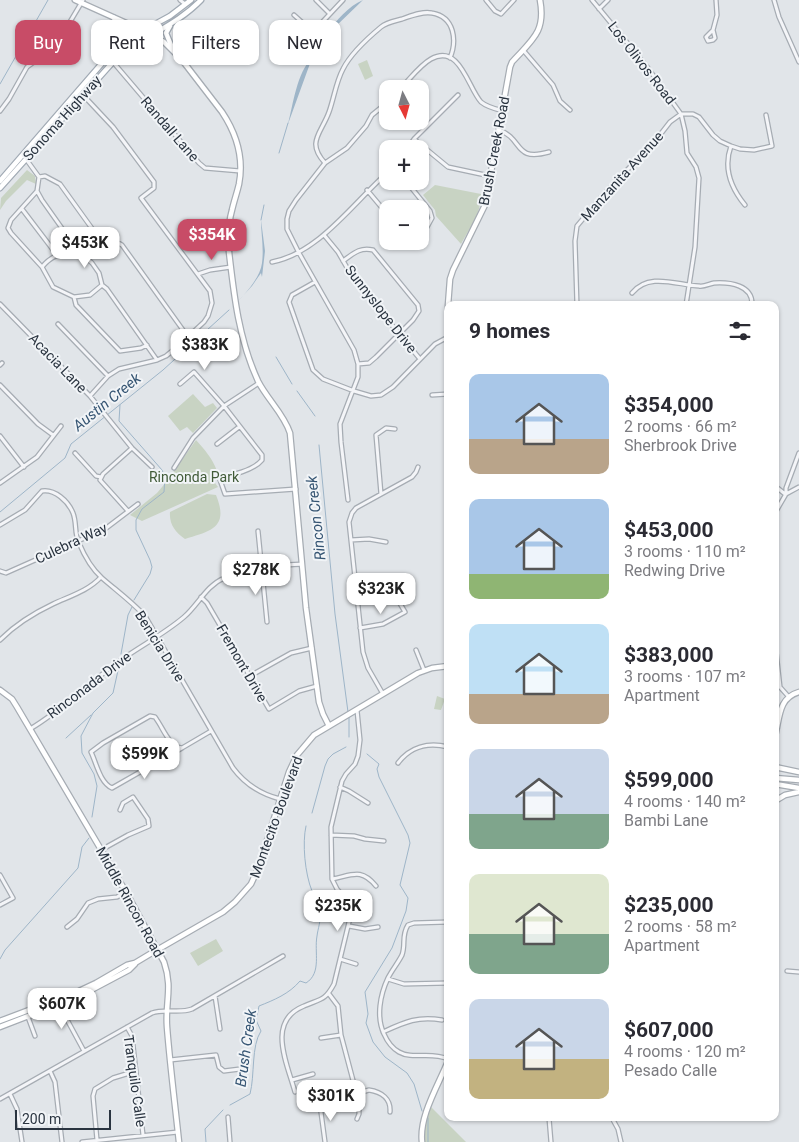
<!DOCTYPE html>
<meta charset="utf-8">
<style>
:root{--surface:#fff;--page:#f7f7f7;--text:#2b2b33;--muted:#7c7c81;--accent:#c84c67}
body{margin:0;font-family:Roboto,sans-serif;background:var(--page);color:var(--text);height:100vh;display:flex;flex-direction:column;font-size:19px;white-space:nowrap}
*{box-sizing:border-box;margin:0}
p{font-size:16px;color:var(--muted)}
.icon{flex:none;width:28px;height:28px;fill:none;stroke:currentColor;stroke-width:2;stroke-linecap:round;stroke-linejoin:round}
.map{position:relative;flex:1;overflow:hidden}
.drawer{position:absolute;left:444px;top:301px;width:335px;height:820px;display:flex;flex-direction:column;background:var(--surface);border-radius:10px;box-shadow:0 1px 4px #0004}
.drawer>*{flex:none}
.banner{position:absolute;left:15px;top:20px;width:354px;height:45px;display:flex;gap:10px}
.needle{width:32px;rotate:174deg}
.controls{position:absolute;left:379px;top:80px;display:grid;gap:10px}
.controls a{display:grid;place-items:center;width:50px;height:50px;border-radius:10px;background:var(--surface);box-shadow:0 1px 4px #0004;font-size:25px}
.scale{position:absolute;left:15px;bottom:12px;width:96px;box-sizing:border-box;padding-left:5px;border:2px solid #2a3440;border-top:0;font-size:14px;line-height:18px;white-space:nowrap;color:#2a3440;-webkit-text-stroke:4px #f1f4f7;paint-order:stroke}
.price{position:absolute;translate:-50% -42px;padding:0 11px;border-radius:10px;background:#fff;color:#222;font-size:16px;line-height:32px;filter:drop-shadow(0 1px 2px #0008)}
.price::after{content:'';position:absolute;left:50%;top:30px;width:15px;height:11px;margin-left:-8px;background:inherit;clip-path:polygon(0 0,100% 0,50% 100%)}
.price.active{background:var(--accent);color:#fff}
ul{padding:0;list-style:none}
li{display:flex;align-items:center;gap:15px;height:125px;padding:0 25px}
li span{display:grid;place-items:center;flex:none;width:140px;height:100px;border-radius:10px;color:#555}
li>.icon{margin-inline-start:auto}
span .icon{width:60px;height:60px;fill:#fffc;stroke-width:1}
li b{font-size:21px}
h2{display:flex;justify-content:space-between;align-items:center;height:60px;padding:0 25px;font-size:21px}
.pill{padding:0 18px;border-radius:10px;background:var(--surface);box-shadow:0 1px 4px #0004;font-size:18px;line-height:45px}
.pill.active{background:var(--accent);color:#fff}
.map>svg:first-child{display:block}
</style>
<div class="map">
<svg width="799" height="1142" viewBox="0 0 799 1142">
<rect width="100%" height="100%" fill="#e1e5e9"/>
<path fill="#c8d3c3" d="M367,60L373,76L365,80L358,64Z
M27,170L35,176L36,184L27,180L6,201L0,210L1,198Z
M435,185L481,194C482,212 469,229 461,244L436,216L435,210L423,195Z
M193,394L205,407L213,403L217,408L193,433L187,427L180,431L168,416Z
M196,440C205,450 212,458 217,471L212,475V479L218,487L142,521L130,515L157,493L167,481Z
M207,494L216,495C229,527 212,531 185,539C175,532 169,524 170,512Z
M233,557L236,566L225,568L222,559Z
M437,696L445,699L441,710L434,709Z
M216,939L223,951L198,966L190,953Z
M430,1106L466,1142H423L422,1129Z"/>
<path fill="#9eb5c8" d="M363,0L333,29L326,33C337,21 348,6 363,0Z
M312,58L288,124C293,105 297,72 312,58Z
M261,220L265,251L262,277L261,273L252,286L229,311C240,299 260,280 262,263C264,248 261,234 261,220Z"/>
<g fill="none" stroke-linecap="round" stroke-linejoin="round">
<path stroke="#9eb5c8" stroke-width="1" d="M311,58L327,32
M0,84L48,0
M279,153L288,123
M261,220L264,205
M276,357L292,384
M297,391L315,416
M120,405L119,421L162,470L165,477L164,492L142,509L136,520V530L150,560L152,567L150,574L134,600
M319,445L335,614L348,712
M0,512L65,458L71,444L163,370L229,310
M121,654L128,615L132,607
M349,716V737
M66,738L91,715
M367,754L379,764L377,769L379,777L408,835L410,843L400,885L408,898L406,911L392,948L365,992L368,1014L366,1023L373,1042L385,1057L407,1073L414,1084L422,1111
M312,813L325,766L328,759L333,754L346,747
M92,817L97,786L94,774L82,753L81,736L93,713L113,693L119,666
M0,959L5,950L78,868L82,847L89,838
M230,1105L250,1094C255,1075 251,1046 261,1031L256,1020L259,1006C274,1000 289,994 300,981L306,983C322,973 314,952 317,936C318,928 321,921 320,913C319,905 314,899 312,891C305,874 302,843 306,826
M428,1118V1142
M206,1142L205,1129L223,1110"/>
<g stroke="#a6acb3" stroke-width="5.5">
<path id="street" d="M180,0L185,4
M316,0L330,14
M486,0L495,11L501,14L514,0
M592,0L648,68L681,114L685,131L687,153L696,167L699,178L695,247L686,305
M774,0L779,17L799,62
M599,9L608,0
M294,15L313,32L343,0
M713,30L715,38L713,40L708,41L706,37L713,30L717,15L716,0
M278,32L296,49
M523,50L553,85L560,101L570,110
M113,62L199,163L205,168L240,171
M400,89C410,79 420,65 431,59C460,43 468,88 481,102C487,107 495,109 503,111
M83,95L113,127L154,182V188L141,198L210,291L212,303L208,316L204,322L176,348L166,356L157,360L119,369L108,376L90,396
M0,111L9,99L27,67L55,47L83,0
M499,130C524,139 513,162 549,152
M414,139L448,167L490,176
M731,146C723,168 731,188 745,205
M407,149L414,139L458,95
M26,159L39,177L45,176L60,184L101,241C108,245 114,240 122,245L188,337
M325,163C306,142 321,134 329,112C334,98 336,82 343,69C350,55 369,37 381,27C387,22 395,21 402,19C411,16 422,11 432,13C455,17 457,41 450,58
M39,177L37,191L42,200L78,251L92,263L99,273L102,285L107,289L157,360
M406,181L430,211L432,218L416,247L409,241
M367,190L388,215
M37,191L11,220L8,228L11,233L42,267L53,287L74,297L76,305L120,351L141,348L147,345
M22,209L57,255
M324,235L338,252L353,278L420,359
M343,261C354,253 360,247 373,250L418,305L419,311L413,320L376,357L369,363L358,364
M272,262C319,253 353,203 388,172
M42,267C53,254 61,254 78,251
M198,274L210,270L231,267
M315,282L292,295L289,302L313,370L323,379L354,391L371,396L381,395L393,387L435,344L448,337
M632,293C649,272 677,285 699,286C704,287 709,284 714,283C730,282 753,285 752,305
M74,297L90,295L102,285
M0,304L90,396L132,448L152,467
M577,305L575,241L577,226L602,196L656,140L670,122L681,114H693L699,117L713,135L720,141L731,146L740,149L754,150L772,146L766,115
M58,324L108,376
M0,365L2,363
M180,384L194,372L224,406L262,455V460C254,470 231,476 219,477L225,494L296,489
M0,385L38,424L53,435
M432,395L448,394
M0,436L24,467
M217,444L239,427
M75,453L96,476L101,477
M174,468L193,438L224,406L259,383
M0,483L37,457L61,426
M775,486L785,494
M381,494L376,435L386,428L395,429
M786,494V488L799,453
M348,500L341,442L340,424L358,377V364L354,350L299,253L287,229V219L289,211L296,200L325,163L347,148L366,126L372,115L388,102
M128,511L100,480L103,474L132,448
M775,513L786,494L799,487
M0,525L25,510L42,491C55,489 68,501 73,513C77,523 74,533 79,543C84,555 92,569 102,578C117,591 131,601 145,616L233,768C245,784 260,794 280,799
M258,531L267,622
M351,540L369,539L386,542
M0,571L6,573L105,529L138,504
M201,597L207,603L269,709L299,691L317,686
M360,628L383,624L405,612L392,590
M0,640C15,625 34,613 53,604C70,596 88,591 101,577
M775,642L780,687L788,696
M416,650L424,670
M250,676L291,653L312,648
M383,694L368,668L363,652L349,522L352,513L356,508L412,477L416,472L418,467
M30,729C61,711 91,681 121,660C142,645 164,634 184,617C198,605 206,586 224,578C248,566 276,566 302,564
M182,748L112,788C100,783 96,762 91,752L103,743L150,716L155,717L157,720C164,730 169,746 182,748L211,731
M398,763C410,747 428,742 448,747
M340,787L349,791L368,803
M331,835L354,836L365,839L384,841
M101,850L128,835L149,826L148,819L133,797L123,803L120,810
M0,875L13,898L0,905
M332,879C353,875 361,868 376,886
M448,922L414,923L408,925C401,936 406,944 402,955C398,963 392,970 388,978C380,995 376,1017 384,1034C387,1041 392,1048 399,1052C413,1060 430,1051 448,1059
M349,926L365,929L378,927
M67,927L77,919L88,903L98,899L117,897L126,892
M340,959L356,964
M787,971L799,972
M388,979L404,984L448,983
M329,994L338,1006L341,1035L359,1103V1114L357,1119
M215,996L220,1029
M58,1003L84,1051
M28,1017L35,1036
M127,1027L132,1036L143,1135
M383,1032C405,1022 417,1016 442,1020
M321,1038L341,1035
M170,1060L216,1055L219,1067L224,1071L240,1069
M50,1071L55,1082L62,1142
M292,1080L313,1074
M295,1092C287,1063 266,1021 304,1006C320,999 325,1001 334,984L350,918L351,911L344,897L337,889L332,879L331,827L342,781L346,774L355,764L358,756L360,740L357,710
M10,1094L17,1109L22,1142
M0,1099L152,1013C165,1008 179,1014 192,1009L283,956
M320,1105L325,1142
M306,1109L369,1090C382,1092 391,1099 390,1112
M228,1117L230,1142
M549,1118L551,1142
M612,1118L618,1129L621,1142
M97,1140L93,1096L95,1089L113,1078L136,1071
M82,1142L178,1132"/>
</g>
<g stroke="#a6acb3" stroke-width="7">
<path id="secondary" d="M75,0L144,31L164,42L182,60L222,112C236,133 244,158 239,184C237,193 234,201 232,210C228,224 228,238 229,252C234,296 239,340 258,381C267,399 284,414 290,433L306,608L319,702L323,714L329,726
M448,305L450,279L453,270L485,205L510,67L512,62C532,40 546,32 540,0
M448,306V323
M0,690L12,699L17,707L126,892L164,962C173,988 165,1002 167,1027C170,1065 175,1104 179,1142
M775,736C780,718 778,698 799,692
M775,767L799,772
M775,778L799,780
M775,784L799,788
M775,801L785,795L799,792
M0,1021L79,991L96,983L127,965L135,963L150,954L223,912L235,902L251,884L257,871L289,772L297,755L314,735L418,673L432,668L448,666
M0,1027L80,996L129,970L135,964
M422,1142C419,1116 438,1086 448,1061"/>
</g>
<g stroke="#a1aab4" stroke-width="7">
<path id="primary" d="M114,18L128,31V36L126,40
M170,26L166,33L173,50
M0,181L110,54L135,35L170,16L191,0
M0,188L113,62C140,37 175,27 201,0"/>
</g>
<use href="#street" stroke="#f4f5f8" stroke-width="3"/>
<use href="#secondary" stroke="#fff" stroke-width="4.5"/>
<use href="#primary" stroke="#fff" stroke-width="4.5"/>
</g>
<g text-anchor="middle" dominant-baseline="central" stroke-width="4" stroke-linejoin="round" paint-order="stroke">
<g font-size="14" fill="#2a3440" stroke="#f1f4f7">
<text transform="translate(642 63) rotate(52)">Los Olivos Road</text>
<text transform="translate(62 118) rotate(-48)">Sonoma Highway</text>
<text transform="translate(170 129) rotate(49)">Randall Lane</text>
<text transform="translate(494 151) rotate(-79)">Brush Creek Road</text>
<text transform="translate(622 176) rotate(-48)">Manzanita Avenue</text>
<text transform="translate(381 309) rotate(52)">Sunnyslope Drive</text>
<text transform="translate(58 363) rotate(46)">Acacia Lane</text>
<text transform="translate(71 543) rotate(-25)">Culebra Way</text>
<text transform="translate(160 646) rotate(58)">Benicia Drive</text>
<text transform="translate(242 663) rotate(60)">Fremont Drive</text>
<text transform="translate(89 685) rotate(-37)">Rinconada Drive</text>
<text transform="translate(276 817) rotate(-70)">Montecito Boulevard</text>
<text transform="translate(130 902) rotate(61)">Middle Rincon Road</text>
<text transform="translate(135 1081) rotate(82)">Tranquilo Calle</text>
</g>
<g font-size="14" fill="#415b38" stroke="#f1f4f7">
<text x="194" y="477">Rinconda Park</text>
</g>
<g font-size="15" font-style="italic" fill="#365573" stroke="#f1f4f7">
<text transform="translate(107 402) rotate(-39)">Austin Creek</text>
<text transform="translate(316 518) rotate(-96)">Rincon Creek</text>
<text transform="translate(246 1048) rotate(-82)">Brush Creek</text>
</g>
</g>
</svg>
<div class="controls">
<a><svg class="needle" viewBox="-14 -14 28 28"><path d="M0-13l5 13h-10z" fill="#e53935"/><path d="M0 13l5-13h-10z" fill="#7c7c81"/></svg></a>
<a>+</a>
<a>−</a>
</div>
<div class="scale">200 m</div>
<b class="price active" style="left:212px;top:261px">$354K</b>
<b class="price" style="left:85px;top:269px">$453K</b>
<b class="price" style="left:205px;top:371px">$383K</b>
<b class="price" style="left:256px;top:596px">$278K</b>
<b class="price" style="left:381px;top:615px">$323K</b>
<b class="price" style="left:145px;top:780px">$599K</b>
<b class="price" style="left:338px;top:932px">$235K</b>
<b class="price" style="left:62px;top:1030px">$607K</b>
<b class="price" style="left:331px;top:1122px">$301K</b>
<div class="banner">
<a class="pill active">Buy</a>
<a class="pill">Rent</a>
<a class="pill">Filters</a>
<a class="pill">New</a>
</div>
<section class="drawer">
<h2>9 homes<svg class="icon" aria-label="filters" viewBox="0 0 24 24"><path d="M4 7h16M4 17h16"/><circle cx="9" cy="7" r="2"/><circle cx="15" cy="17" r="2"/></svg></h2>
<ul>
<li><span style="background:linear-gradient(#a9c7e8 65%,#b9a48a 0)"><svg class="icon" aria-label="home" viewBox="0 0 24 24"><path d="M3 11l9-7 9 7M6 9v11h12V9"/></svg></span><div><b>$354,000</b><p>2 rooms · 66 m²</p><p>Sherbrook Drive</p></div></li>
<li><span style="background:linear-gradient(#a9c7e8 75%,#8fb573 0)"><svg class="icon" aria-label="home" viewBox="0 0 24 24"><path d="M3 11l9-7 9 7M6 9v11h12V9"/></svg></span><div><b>$453,000</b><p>3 rooms · 110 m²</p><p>Redwing Drive</p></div></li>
<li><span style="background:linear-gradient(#bfe0f5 70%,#b9a48a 0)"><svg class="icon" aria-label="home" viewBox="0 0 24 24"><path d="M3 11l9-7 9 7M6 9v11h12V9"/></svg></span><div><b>$383,000</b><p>3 rooms · 107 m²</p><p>Apartment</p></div></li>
<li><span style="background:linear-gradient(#c9d6e8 65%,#7fa58c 0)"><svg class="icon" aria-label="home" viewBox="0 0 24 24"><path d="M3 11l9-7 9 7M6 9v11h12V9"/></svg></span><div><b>$599,000</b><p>4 rooms · 140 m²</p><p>Bambi Lane</p></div></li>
<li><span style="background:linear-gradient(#dfe7d0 60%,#7fa58c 0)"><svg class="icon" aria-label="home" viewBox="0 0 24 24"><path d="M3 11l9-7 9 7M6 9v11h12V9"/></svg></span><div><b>$235,000</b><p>2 rooms · 58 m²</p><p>Apartment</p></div></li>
<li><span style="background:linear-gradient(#c9d6e8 60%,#c2b280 0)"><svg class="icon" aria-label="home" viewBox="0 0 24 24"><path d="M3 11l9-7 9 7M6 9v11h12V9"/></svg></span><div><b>$607,000</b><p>4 rooms · 120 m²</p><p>Pesado Calle</p></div></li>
</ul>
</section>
</div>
